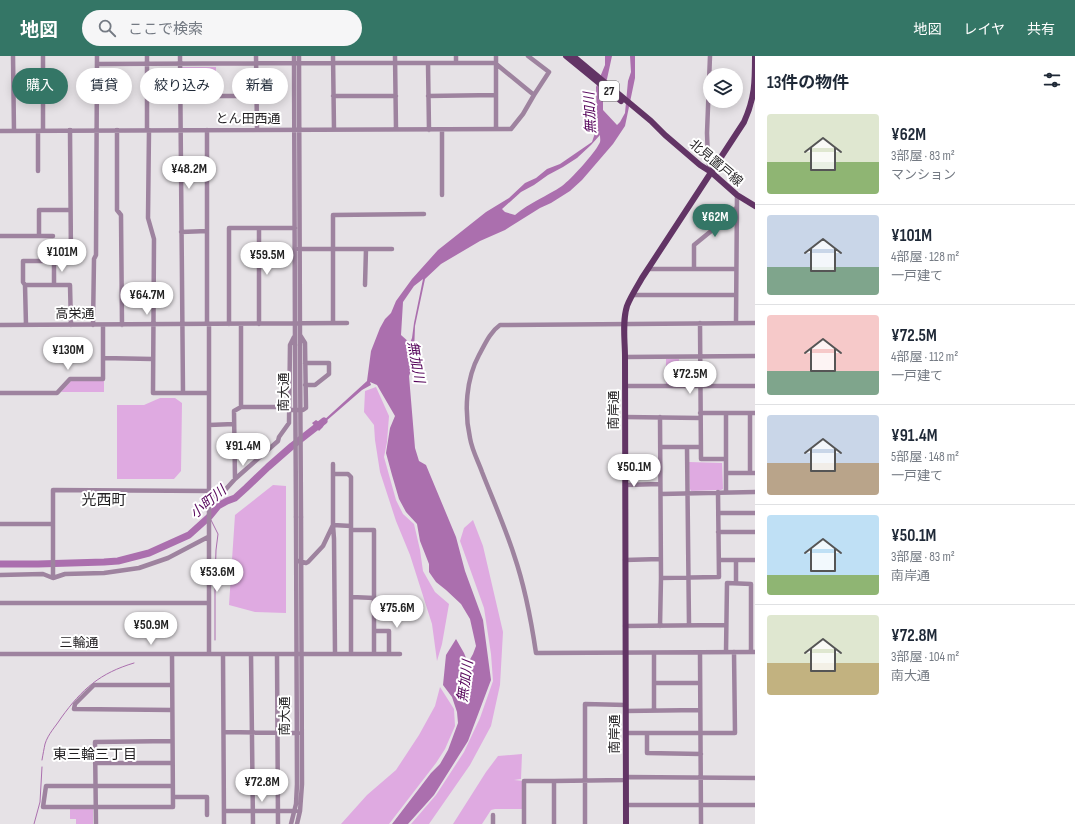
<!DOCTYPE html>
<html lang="ja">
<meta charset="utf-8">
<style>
:root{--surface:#fff;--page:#f6f6f7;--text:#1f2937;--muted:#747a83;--line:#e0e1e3;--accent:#347666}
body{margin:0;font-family:"Sofia Sans Condensed","Noto Sans JP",sans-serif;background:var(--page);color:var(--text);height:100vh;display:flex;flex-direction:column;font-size:15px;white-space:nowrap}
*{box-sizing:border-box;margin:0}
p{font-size:13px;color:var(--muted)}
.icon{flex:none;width:22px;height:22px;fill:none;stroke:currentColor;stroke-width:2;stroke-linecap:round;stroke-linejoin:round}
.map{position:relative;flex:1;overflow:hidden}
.panel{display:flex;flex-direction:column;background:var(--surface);width:320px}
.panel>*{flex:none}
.banner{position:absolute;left:12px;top:12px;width:380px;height:36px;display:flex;gap:8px}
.buttons{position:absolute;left:703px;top:12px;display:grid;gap:8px}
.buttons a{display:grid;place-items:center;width:40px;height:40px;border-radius:50%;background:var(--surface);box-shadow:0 2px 10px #0003;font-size:20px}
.price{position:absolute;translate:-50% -34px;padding:0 9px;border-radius:14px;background:#fff;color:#222;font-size:13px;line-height:26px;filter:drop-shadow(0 1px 2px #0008)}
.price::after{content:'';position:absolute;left:50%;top:24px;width:12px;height:9px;margin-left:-6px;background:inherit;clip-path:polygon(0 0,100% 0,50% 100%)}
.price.active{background:var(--accent);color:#fff}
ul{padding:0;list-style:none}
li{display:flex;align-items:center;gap:12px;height:100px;padding:0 12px}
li+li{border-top:1px solid var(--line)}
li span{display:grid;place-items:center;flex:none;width:112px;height:80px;border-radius:4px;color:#555}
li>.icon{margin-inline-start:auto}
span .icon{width:48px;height:48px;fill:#fffc;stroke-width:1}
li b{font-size:17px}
h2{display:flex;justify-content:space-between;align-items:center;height:48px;padding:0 12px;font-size:17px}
.tag{padding:0 14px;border-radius:18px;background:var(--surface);box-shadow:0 2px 10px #0003;font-size:14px;line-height:36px}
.tag.active{background:var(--accent);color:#fff}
header{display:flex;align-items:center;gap:24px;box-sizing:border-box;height:56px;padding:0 20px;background:var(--accent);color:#fff}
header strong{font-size:19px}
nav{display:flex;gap:22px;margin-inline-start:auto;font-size:14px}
.search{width:280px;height:36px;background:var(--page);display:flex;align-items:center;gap:10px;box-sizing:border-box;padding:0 14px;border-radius:22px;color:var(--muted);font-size:15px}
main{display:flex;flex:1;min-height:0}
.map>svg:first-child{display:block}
</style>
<header>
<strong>地図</strong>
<div class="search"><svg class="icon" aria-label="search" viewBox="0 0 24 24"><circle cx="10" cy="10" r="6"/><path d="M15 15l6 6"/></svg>ここで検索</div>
<nav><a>地図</a><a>レイヤ</a><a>共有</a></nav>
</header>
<main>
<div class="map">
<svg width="755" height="768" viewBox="0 0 755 768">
<rect width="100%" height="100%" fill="#e6e2e6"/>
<path fill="#dfaae1" d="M182,11H216V38H182Z
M666,303H679L678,328H666Z
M104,324V336H61L71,325Z
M376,331L389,360L387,386L384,401L396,444L403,458L414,468L420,494L423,515L435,536L449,548L442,588L437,605L432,568L410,499L396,465L380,416L375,384L374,369L364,356L365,335Z
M160,342H175L182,347L181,415L174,423H117V349H144Z
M689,406L722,407L723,433L721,434L691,435L690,433Z
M273,429L286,430V557L255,556L229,549L235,459Z
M473,464L483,490L503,576L500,629L491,670L470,709L429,768H411L436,739L464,696L480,662L493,625L491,598L484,552L460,485L464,472Z
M440,631L454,653L455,670L445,693L436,707L389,768H341L367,739L396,714L419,679L435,650Z
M522,698L521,723L514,724L524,725V753H495L491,754L482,768H453L486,716L498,700Z
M70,752H93V768H76V763H70Z"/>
<path fill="#ab6fae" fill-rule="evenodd" d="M605,0H612L607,23L603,37V54L617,69L620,66L625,57L628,25L631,16L630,0H635V22L625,70L613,88L582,124L570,135L551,147L540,152L505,174L480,185L441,208L425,223L415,270L414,297L412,312L409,320L415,392L419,405L426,409L456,481L465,515L483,564L491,624L468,685L434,739L408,768H392L431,717L440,708L448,694L458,667L457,656L452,641L443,629L446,599L456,583L464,597L468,607L473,598L476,590L470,563L461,548L446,534L436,526L429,516V508L420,485L417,468L406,456L399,443L392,419L386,397L390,372L395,360L377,329L370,326L371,329L362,334L325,366L323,371L319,375L312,367L316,364L319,366L323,365L367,325L371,295L380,272L385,263L391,257L396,245L412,223L438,194L486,156L509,142L525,127L536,122L547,113L560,108L592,86L598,68L597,63L596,31L605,9ZM600,79C600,83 601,85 599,88C594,98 571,123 562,130C547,140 529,147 515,159L505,156L502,153L521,136L534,129L548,119L563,111L577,102L591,89ZM423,223L414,267L412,282L410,287L401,279L403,246L414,230Z"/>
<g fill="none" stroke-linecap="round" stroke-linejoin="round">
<path stroke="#ab6fae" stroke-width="1" d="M211,464L218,478L216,494L215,525V584
M42,704C43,698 44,693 45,688C48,678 56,670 61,662C82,633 100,617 134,607
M34,768L40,746L42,711"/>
<path stroke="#ab6fae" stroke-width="7" d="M0,508H38L104,506L118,505L149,497L189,479L209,461L218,450L227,445L235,442L246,432L268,411L292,390L324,365"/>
<path stroke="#9e839f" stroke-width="4.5" d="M13,0L14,75
M147,0V74
M180,0L183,337
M256,0L257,74
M294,0L295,289
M299,0L300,289
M333,0L334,73
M395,0L396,73
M496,0V73
M710,0L707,77L708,105L711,116
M428,7L429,74
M456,7V0
M97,8L333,7H495L534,39
M180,40H256
M333,40H396
M428,40L496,39
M117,74V154L121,159L122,269
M149,74L148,162L154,183L153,337H209
M207,74V268
M442,74V139
M0,75L511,73L523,58L534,39L549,16L528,0
M38,75V115
M43,75V0
M259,172V268
M181,176L207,175
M0,180H53
M39,180V154H70
M298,193H392
M54,205V229
M648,213H736
M694,213V189L721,167L736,152
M25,229H70L71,269
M365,229L366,193
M632,239H736
M333,267V159L424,158
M700,267L701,403H726
M736,267L737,139
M755,267L500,269C490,276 485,288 479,299C466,323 464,355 470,382C472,394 478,405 482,416C493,444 505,471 514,499C525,531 531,563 536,597L755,596
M229,268V172H295
M241,268V351H289
M0,269L347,267
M26,269L25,229L23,226V205H71L70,74
M93,269L94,203L96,199L97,0
M625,301L755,300
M103,302L152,303
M305,307H329V318L315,329H305
M625,330H755
M0,337H57L70,323H103V269
M290,354H303L306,352L305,287L300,279
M700,357H755
M750,357V417
M625,361L700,362
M209,369L234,368
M661,391H700
M687,391L689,569
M726,417H755
M333,418H348L351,421V597
M235,423L278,385L279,381L289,367L290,289L294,281
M625,429L660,428
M726,436V357
M661,438L755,436
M209,443L226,433L235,423L234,355L241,351
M719,457H755
M0,468H53
M351,474H374V597
M718,476H755
M625,504L660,503
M719,504H755
M299,505L306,507L308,506L323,490L333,469V408
M0,519L43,518L53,522L65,518L104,517L139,512L168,502L208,481
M53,522V434L209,435
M661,522L719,521L718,436
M736,527V504
M352,541L374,542
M0,547H209
M625,570L726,569
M660,570L661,522L660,361
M374,575H389V598
M726,596L727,527L751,528V596
M335,597L334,483L333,469L351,470
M654,597V654
M700,597L701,768
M0,598H400
M172,598L173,751H43L46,730H172
M209,598V268
M223,598L224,768
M251,598L253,768
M277,598L278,768
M654,627H700
M172,629H94L75,648L74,653L172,654
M626,655L700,654
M224,676L298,677
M626,677H735L734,596
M647,677V697L701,698
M95,707H172
M626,721L755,722
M173,741H207V759
M626,749H755
M224,755H296
M96,768L95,686L172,685
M291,768L296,748L297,728L296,461
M297,768L300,755L302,728L301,461
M493,768V759
M524,768V725H554L626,724
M554,768V725
M585,768V648L626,649"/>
<path stroke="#623465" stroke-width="6" d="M566,0L621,45
M573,0L651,65L665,79L700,109L711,116L737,139L755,150
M626,768L625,301C625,285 622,266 627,250C631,240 637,231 642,222L744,66C755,42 755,26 755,0"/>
<path stroke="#9e839f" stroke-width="4.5" d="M295,289L296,461
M300,289L301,461"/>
</g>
<g text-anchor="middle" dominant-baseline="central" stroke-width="4" stroke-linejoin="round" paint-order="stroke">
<rect fill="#fff" stroke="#646264" stroke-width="1" x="599" y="25" width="20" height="20" rx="3"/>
<g font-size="12" font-weight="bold" fill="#211f21">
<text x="609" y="35">27</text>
</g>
<g font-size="13" fill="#211f21" stroke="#fff">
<text x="248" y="63">とん田西通</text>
<text transform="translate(716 107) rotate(40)">北見置戸線</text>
<text x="75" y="258">高栄通</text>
<text transform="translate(284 336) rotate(-90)">南大通</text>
<text transform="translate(614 354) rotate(-90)">南岸通</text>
<text x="79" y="587">三輪通</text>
<text transform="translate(285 660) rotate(-90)">南大通</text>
<text transform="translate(615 678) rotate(-90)">南岸通</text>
</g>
<g font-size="14" font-style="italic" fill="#56055b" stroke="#fff">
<text transform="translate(590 57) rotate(-93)">無加川</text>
<text transform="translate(416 306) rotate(80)">無加川</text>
<text transform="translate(208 446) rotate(-40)">小町川</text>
<text transform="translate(465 625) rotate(-82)">無加川</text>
</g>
<g font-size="14" fill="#211f21" stroke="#fff">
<text x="95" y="698">東三輪三丁目</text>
</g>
<g font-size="15" fill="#211f21" stroke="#fff">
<text x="104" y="444">光西町</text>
</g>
</g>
</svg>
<div class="buttons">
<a><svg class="icon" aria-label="layers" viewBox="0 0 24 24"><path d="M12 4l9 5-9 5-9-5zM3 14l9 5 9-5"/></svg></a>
</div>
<b class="price" style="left:189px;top:134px">¥48.2M</b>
<b class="price active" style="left:715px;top:182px">¥62M</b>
<b class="price" style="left:62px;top:217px">¥101M</b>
<b class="price" style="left:267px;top:220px">¥59.5M</b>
<b class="price" style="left:147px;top:260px">¥64.7M</b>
<b class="price" style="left:68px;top:315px">¥130M</b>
<b class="price" style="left:690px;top:339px">¥72.5M</b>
<b class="price" style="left:243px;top:411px">¥91.4M</b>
<b class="price" style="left:634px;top:432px">¥50.1M</b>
<b class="price" style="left:217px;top:537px">¥53.6M</b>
<b class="price" style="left:397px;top:573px">¥75.6M</b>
<b class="price" style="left:151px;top:590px">¥50.9M</b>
<b class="price" style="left:262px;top:747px">¥72.8M</b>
<div class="banner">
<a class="tag active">購入</a>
<a class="tag">賃貸</a>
<a class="tag">絞り込み</a>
<a class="tag">新着</a>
</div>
</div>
<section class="panel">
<h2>13件の物件<svg class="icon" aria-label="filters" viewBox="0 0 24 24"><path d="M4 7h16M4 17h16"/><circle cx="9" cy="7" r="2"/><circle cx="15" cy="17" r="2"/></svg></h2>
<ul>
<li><span style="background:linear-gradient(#dfe7d0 60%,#8fb573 0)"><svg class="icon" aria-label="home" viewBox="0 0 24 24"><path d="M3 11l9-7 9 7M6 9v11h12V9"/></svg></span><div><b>¥62M</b><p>3部屋 · 83 m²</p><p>マンション</p></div></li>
<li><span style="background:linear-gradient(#c9d6e8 65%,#7fa58c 0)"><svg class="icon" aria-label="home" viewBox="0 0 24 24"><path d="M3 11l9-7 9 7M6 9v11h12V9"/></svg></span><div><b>¥101M</b><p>4部屋 · 128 m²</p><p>一戸建て</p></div></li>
<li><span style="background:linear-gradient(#f6c9c9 70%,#7fa58c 0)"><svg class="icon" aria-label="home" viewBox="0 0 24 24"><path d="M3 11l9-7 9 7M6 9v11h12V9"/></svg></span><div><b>¥72.5M</b><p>4部屋 · 112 m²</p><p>一戸建て</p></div></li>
<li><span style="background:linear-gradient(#c9d6e8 60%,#b9a48a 0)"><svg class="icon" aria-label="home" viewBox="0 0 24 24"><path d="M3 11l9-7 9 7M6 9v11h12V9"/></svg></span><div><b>¥91.4M</b><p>5部屋 · 148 m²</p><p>一戸建て</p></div></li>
<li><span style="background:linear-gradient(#bfe0f5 75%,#8fb573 0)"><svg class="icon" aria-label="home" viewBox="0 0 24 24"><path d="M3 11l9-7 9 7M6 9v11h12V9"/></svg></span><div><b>¥50.1M</b><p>3部屋 · 83 m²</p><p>南岸通</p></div></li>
<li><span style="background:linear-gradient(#dfe7d0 60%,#c2b280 0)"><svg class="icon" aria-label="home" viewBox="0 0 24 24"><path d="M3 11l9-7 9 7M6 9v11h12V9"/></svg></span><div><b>¥72.8M</b><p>3部屋 · 104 m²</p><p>南大通</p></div></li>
</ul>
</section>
</main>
